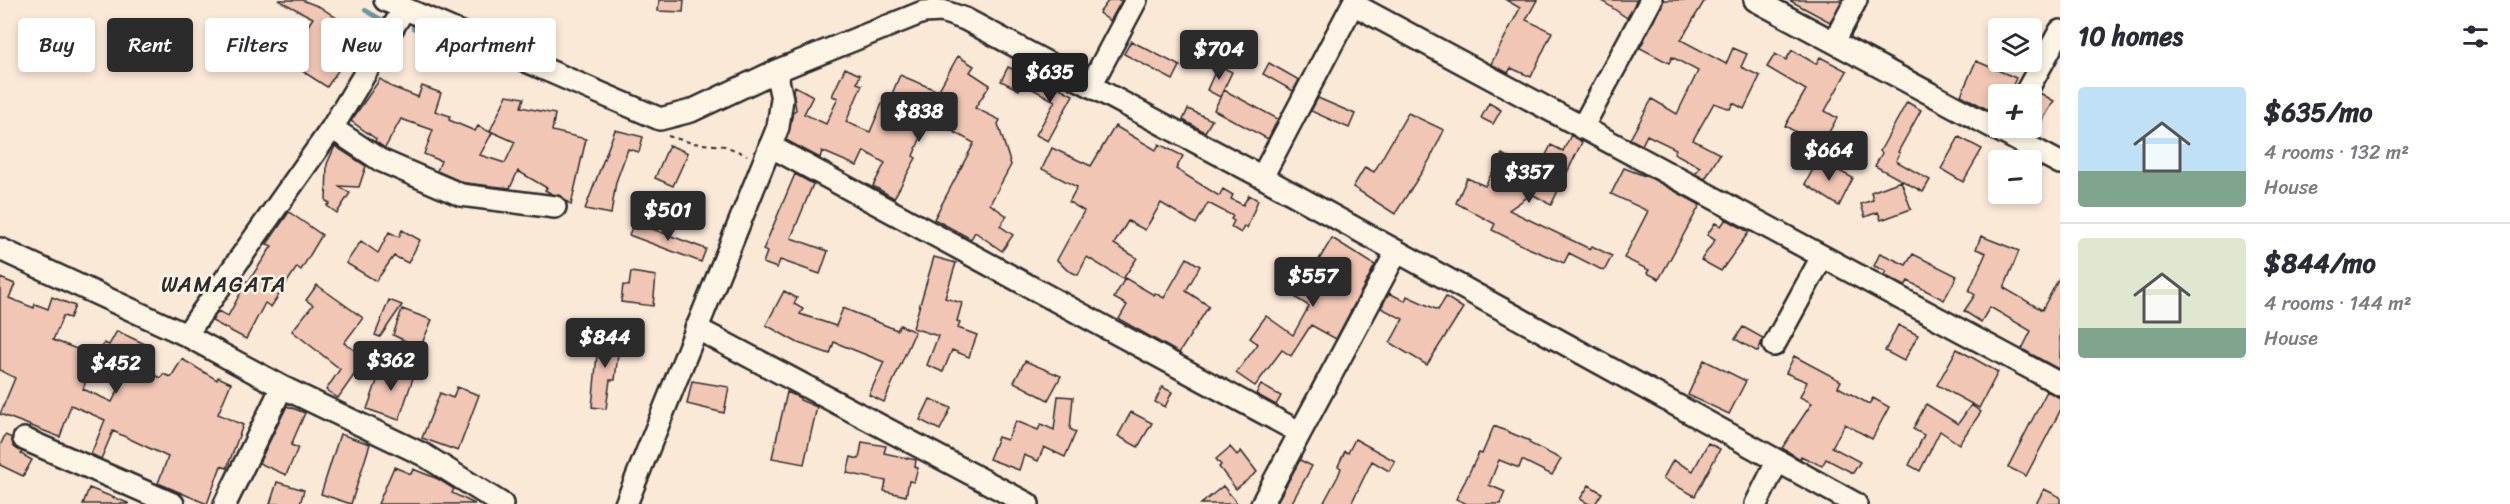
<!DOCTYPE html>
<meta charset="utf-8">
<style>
:root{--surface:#fff;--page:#f2f2f3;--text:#2b2b33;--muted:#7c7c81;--line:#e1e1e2;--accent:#2b2b2b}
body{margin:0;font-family:Sriracha,sans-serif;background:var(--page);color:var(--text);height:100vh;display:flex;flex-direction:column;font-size:22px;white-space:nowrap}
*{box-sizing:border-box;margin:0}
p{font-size:20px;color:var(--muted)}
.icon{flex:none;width:33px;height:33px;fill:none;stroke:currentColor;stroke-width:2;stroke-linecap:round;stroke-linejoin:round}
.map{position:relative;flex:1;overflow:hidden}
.sheet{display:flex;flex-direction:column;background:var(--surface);width:450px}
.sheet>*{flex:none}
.hud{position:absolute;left:18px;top:18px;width:570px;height:54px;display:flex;gap:12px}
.tools{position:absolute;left:1988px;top:18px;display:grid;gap:12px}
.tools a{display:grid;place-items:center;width:54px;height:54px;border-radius:6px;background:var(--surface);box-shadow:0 3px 9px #0003;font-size:30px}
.price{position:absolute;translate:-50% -51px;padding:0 14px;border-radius:6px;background:var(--accent);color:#fff;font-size:20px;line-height:39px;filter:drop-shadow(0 2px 3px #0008)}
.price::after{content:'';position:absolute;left:50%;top:36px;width:18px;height:14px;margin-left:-9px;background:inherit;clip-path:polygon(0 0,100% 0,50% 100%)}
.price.active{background:#222;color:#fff}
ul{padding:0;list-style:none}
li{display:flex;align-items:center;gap:18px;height:150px;padding:0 18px}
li+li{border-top:2px solid var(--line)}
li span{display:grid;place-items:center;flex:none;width:168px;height:120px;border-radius:6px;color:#555}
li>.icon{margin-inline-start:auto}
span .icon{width:72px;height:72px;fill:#fffc;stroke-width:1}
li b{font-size:26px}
h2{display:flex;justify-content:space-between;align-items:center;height:72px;padding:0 18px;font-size:26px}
.chip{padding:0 21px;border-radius:6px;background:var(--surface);box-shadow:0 3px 9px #0003;font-size:21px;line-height:54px}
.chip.active{background:var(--accent);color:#fff}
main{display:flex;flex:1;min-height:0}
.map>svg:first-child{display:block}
</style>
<main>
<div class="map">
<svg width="2060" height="504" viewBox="0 0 2060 504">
<rect width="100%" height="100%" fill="#fbe9d8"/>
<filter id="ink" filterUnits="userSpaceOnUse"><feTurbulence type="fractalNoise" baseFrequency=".0167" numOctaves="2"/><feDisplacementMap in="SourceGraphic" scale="12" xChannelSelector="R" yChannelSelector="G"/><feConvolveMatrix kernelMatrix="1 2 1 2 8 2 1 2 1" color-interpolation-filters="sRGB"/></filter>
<g filter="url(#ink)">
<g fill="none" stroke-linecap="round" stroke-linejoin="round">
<path stroke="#6996a4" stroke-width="4.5" d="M365,10L384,21
M413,28L456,42"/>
</g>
<path fill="#f1c6b5" stroke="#2b2b2b" stroke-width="1.5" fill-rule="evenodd" d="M278,0H302L320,7L362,35L327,87L285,60L313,18Z
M659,0H684L683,12L658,11Z
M1109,0H1122L1110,21L1099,13Z
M1506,0H1537L1526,20L1552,32L1531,77L1511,68L1508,73L1491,64L1520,8Z
M1601,0H1637L1627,18Z
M1664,0H1705L1681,40L1726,64L1733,48L1747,54L1741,67L1760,76L1744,109L1733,103L1730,109L1714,103L1693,140L1720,154L1705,179L1695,174L1700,167L1674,153L1676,149L1647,135L1642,145L1630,139L1652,99L1677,114L1698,71L1672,57L1669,63L1640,48Z
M1789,0H1842L1830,22Z
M1131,41L1180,66L1173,80L1124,54Z
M1792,50L1816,64L1820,57L1847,71L1825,111L1837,118L1821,146L1785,126L1806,90L1767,67L1775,54L1786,60Z
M958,56L974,66L970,72L990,85L975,108L1000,120L998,124L1011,165L990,204L1007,216L1000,226L1013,235L1002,251L975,232L971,239L934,219L974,143L929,118L913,156L916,158L894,198L873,186L885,163L864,151L857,166L822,151L820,158L786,140L793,112L796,110L793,90L795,86L813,96L804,114L826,124L838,98L832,96L845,68L860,75L857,83L862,85L846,122L870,132L884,99L889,101L900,75L938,91Z
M1976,61L2016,78L2009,94H1998V115L1961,95Z
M1269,63L1299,80L1293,91L1263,74Z
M1218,65L1232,72L1220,97L1207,90Z
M1008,67L1026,76L1019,90L1001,81Z
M1032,73L1073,95L1048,141L1036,135L1055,101L1025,85Z
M380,79L392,87L418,97L422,86L441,93L435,111L450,116L449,120L475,131L478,126L492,133L480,155L505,163L515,142L490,131L507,95L524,98L521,107L555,114L552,131L586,139L571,205L562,197L552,194L545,190L547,188L518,171L510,188L464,183L437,171L441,161L424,154L433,130L401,119L385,148L375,141L376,139L351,121Z
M1224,90L1278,119L1268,139L1214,110Z
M2040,93L2054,101L2034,135L2031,133V105Z
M1318,98L1355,114L1349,128L1311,111Z
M1907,102L1921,110L1898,152L1900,153L1896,161L1930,180L1923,192L1875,166L1882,153L1880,151Z
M1489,103L1501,110L1493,124L1481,118Z
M1188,109L1212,120L1205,132L1183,120Z
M1408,113L1444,130L1429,161L1395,214L1353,187L1365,167L1374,172Z
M1115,126L1156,150L1159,144L1183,156L1176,169L1219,196L1223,189L1233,195L1231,199L1243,205L1249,195L1258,200L1247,228L1244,226L1241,233L1231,227L1234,221L1231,219L1233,216L1208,203L1196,224L1161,203L1145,230L1128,221L1114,244L1137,258L1123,279L1087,257L1078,275L1067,270L1057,260L1084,211L1069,202L1077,187L1042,169L1052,148L1091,166Z
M615,130L643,137L639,152L628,149L616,182L611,214L585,209Z
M1571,135L1582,142L1551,205L1532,194L1509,210L1590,249L1592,246L1612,256L1604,271L1569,253L1564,263L1526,247L1492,230L1495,224L1456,203L1467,178L1485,186L1502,154L1537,173L1551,145L1563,151Z
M1959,137L1982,149L1963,182L1941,169Z
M669,145L688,153L673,186L655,178Z
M335,146L366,166L359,187L338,186L350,193L337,213L327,206L330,203L326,201L327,164Z
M1818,160L1853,178L1839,206L1805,184Z
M1624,168L1653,179L1700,205L1659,279L1647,273L1649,270L1624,258L1648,211L1611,194Z
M795,174L813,184L791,238L828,251L820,274L780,260L777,268L763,263L767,252L763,250Z
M1901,181L1911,209L1881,220L1878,212L1865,217L1861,204L1873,200L1871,192Z
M289,212L322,235L301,270L297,267L271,307L265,303L246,339L212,321L218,311L228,316L241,292L235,288L242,278L248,282L272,246L267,244Z
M1726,219L1749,232L1721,271L1701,260L1715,240L1707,235L1715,223L1721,226Z
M634,222L706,249L701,262L629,235Z
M402,230L420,240L408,263L394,256L376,281L346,263L361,241L378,253L389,232L399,237Z
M1981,236L2019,251L2004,288L2042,310L2060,276V370L2022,349L2031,331L1990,307L1981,322L1964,311L1975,295L1969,291L1986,253L1976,249Z
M1332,238L1375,265L1336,339L1311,325L1291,356L1282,350L1255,386L1236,373L1258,344L1250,338L1266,316L1293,335L1309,306L1296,298Z
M1880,253L1906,265L1913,254L1957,276L1944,300L1908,281L1905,286L1884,275L1886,271L1874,266Z
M934,257L956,263L945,298L962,303L957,321L960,322L958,328L977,335L969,357L952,350L943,372L927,365L938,336L913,328Z
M1187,258L1200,266L1186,291L1209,306L1179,353L1119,319L1127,305L1114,298L1125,278L1154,295L1155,293L1164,298Z
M631,272L656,276L653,306L621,302L623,285L629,286Z
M0,278L15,284L9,298L34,308L35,304L48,309L52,297L75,306L70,318L63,316L53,340L98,357L104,343L109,345L117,331L149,346L141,368L161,378L163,374L171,377L182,359L217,380L218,377L231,383L218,414L243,425L227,468L221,466L207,504L158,483L168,457L113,431L101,459L91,454L105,420L71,405L60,437L0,414L15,378L0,370ZM90,369L122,382L112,402L83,389Z
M317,285L363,318L344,343L366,358L338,398L326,390L340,369L292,331L313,305L306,300Z
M784,291L797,298L794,304L803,309L800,314L836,326L843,308L897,330L900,325L915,332L884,402L869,395L884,362L834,342L830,354L798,343L766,325Z
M1389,293L1405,301L1407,296L1438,310L1446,297L1463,308L1427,365L1390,343L1403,319L1381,308Z
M389,300L402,305L380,337L375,335Z
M402,309L432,320L420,348L393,335Z
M1898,325L1918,335L1904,361L1885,351Z
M1743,327L1763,338L1758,352L1735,339Z
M599,334L620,336L615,380H610L606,409L592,407Z
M1957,349L1998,372L1979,408L1937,385Z
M1794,356L1841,381L1838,387L1869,404L1873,398L1889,407L1872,439L1845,424L1832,447L1860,462L1853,473L1826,459L1822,466L1801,456L1800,459L1782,448L1812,403L1800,397L1807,382L1786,373Z
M1704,360L1746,381L1729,414L1688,395Z
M1025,361L1061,376L1048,400L1014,382Z
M383,364L414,375L399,420L367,409Z
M692,381L729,387L724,413L687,404Z
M1261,385L1281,396L1276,405L1256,394Z
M457,387L479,395L458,451L422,438L440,393L453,398Z
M1162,387L1172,392L1165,407L1155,402Z
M2047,391L2060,398V411L2026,476L2008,467Z
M787,392L800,398V400L817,407L804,464L772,458Z
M1058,396L1073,397L1070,429L1076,432L1065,457L1044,447L1038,461L1024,455L1019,470L989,459L998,437L1007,440L1016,421L1038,430L1041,424L1054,430Z
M930,399L951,408L940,430L920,420Z
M1926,404L1958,424L1971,405L1981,412L1959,444L1940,431L1920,471L1909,465L1924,435L1913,429Z
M287,406L305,413L291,445L298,448L286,475L259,463Z
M1131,412L1152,423L1138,447L1118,436Z
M1494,426L1530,441L1529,443L1561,459L1552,475L1522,460L1519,468L1499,460L1489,485L1505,492L1500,504H1467L1456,499L1479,453L1482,454Z
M340,434L370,444L351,504L321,494Z
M5,435L12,438L13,446L22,452L21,454L32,460L23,476L0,465V446Z
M1355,439L1395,461L1389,471L1372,461L1351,504H1323L1338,476L1341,468L1338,466L1345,451L1348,453Z
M862,442L886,446L884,453L916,460L915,467L918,468L914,482L909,481L906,496L884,491L886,481L847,473L851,457L859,459Z
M1708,443L1720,449L1695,496L1663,479L1673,460L1693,471Z
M1230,447L1237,455L1241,451L1257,472L1236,489L1219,467L1221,465L1216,459Z
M1300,460L1312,466L1291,504H1276Z
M394,467L411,474L413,469L438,479L454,489L452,493L475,504H378Z
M277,482L304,490L300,504H270Z
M1589,485L1602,493L1595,504H1589L1580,499Z
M1223,486L1238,504H1201Z
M89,488L128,503V504H83Z
M2044,489L2060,497V504H2036Z"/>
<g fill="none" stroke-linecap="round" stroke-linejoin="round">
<g stroke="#2b2b2b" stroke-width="26">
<path id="minor" d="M385,0L660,119L691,111L776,71L923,12L942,11L965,19L1262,177L1856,504
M1755,0L2060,163
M1353,4L2060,384
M1834,42L1856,0
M1091,85L1136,0
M2025,94L2060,31
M332,128L380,160L461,195L555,207
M1582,128L1651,0
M770,146L1299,432
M1262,177L1355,0
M0,249L186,335L282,387L424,455L502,504
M696,328L1028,504
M186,335L332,128L404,9
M1774,345L1822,257
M24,439L173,504
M225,504L282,387
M626,504L778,127L782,99L776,71
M1262,504L1397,251
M1756,504L1777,462"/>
</g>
<path stroke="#2b2b2b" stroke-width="2" stroke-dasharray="4.5 4.5" stroke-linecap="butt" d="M668,136L692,143L725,146L747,155"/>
<use href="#minor" stroke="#fcf5e5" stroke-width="21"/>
</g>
</g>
<g text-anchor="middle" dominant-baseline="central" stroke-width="5" stroke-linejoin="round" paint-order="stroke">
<g font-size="22" letter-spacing="1.5" fill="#2b2b2b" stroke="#fcf5e5">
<text x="224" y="284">WAMAGATA</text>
</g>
</g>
</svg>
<div class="tools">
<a><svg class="icon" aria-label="layers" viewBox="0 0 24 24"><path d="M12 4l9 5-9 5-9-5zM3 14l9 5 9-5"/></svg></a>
<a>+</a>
<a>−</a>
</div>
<b class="price" style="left:1219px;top:81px">$704</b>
<b class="price active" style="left:1050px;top:104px">$635</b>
<b class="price" style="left:919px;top:143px">$838</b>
<b class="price" style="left:1829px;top:182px">$664</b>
<b class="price" style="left:1529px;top:204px">$357</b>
<b class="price" style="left:668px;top:242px">$501</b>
<b class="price" style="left:1313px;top:308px">$557</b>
<b class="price" style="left:605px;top:369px">$844</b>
<b class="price" style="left:391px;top:392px">$362</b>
<b class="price" style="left:116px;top:395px">$452</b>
<div class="hud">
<a class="chip">Buy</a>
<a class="chip active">Rent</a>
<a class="chip">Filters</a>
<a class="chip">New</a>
<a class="chip">Apartment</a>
</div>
</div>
<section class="sheet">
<h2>10 homes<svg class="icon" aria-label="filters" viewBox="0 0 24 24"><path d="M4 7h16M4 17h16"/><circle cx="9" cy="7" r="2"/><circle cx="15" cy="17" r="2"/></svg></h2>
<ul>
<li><span style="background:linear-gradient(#bfe0f5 70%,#7fa58c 0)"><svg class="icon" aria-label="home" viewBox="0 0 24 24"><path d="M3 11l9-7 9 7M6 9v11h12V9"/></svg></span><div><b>$635/mo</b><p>4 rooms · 132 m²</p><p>House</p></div></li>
<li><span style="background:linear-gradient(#dfe7d0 75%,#7fa58c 0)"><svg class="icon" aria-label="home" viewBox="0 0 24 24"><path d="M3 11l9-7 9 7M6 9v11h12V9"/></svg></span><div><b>$844/mo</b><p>4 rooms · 144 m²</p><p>House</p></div></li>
</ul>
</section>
</main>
